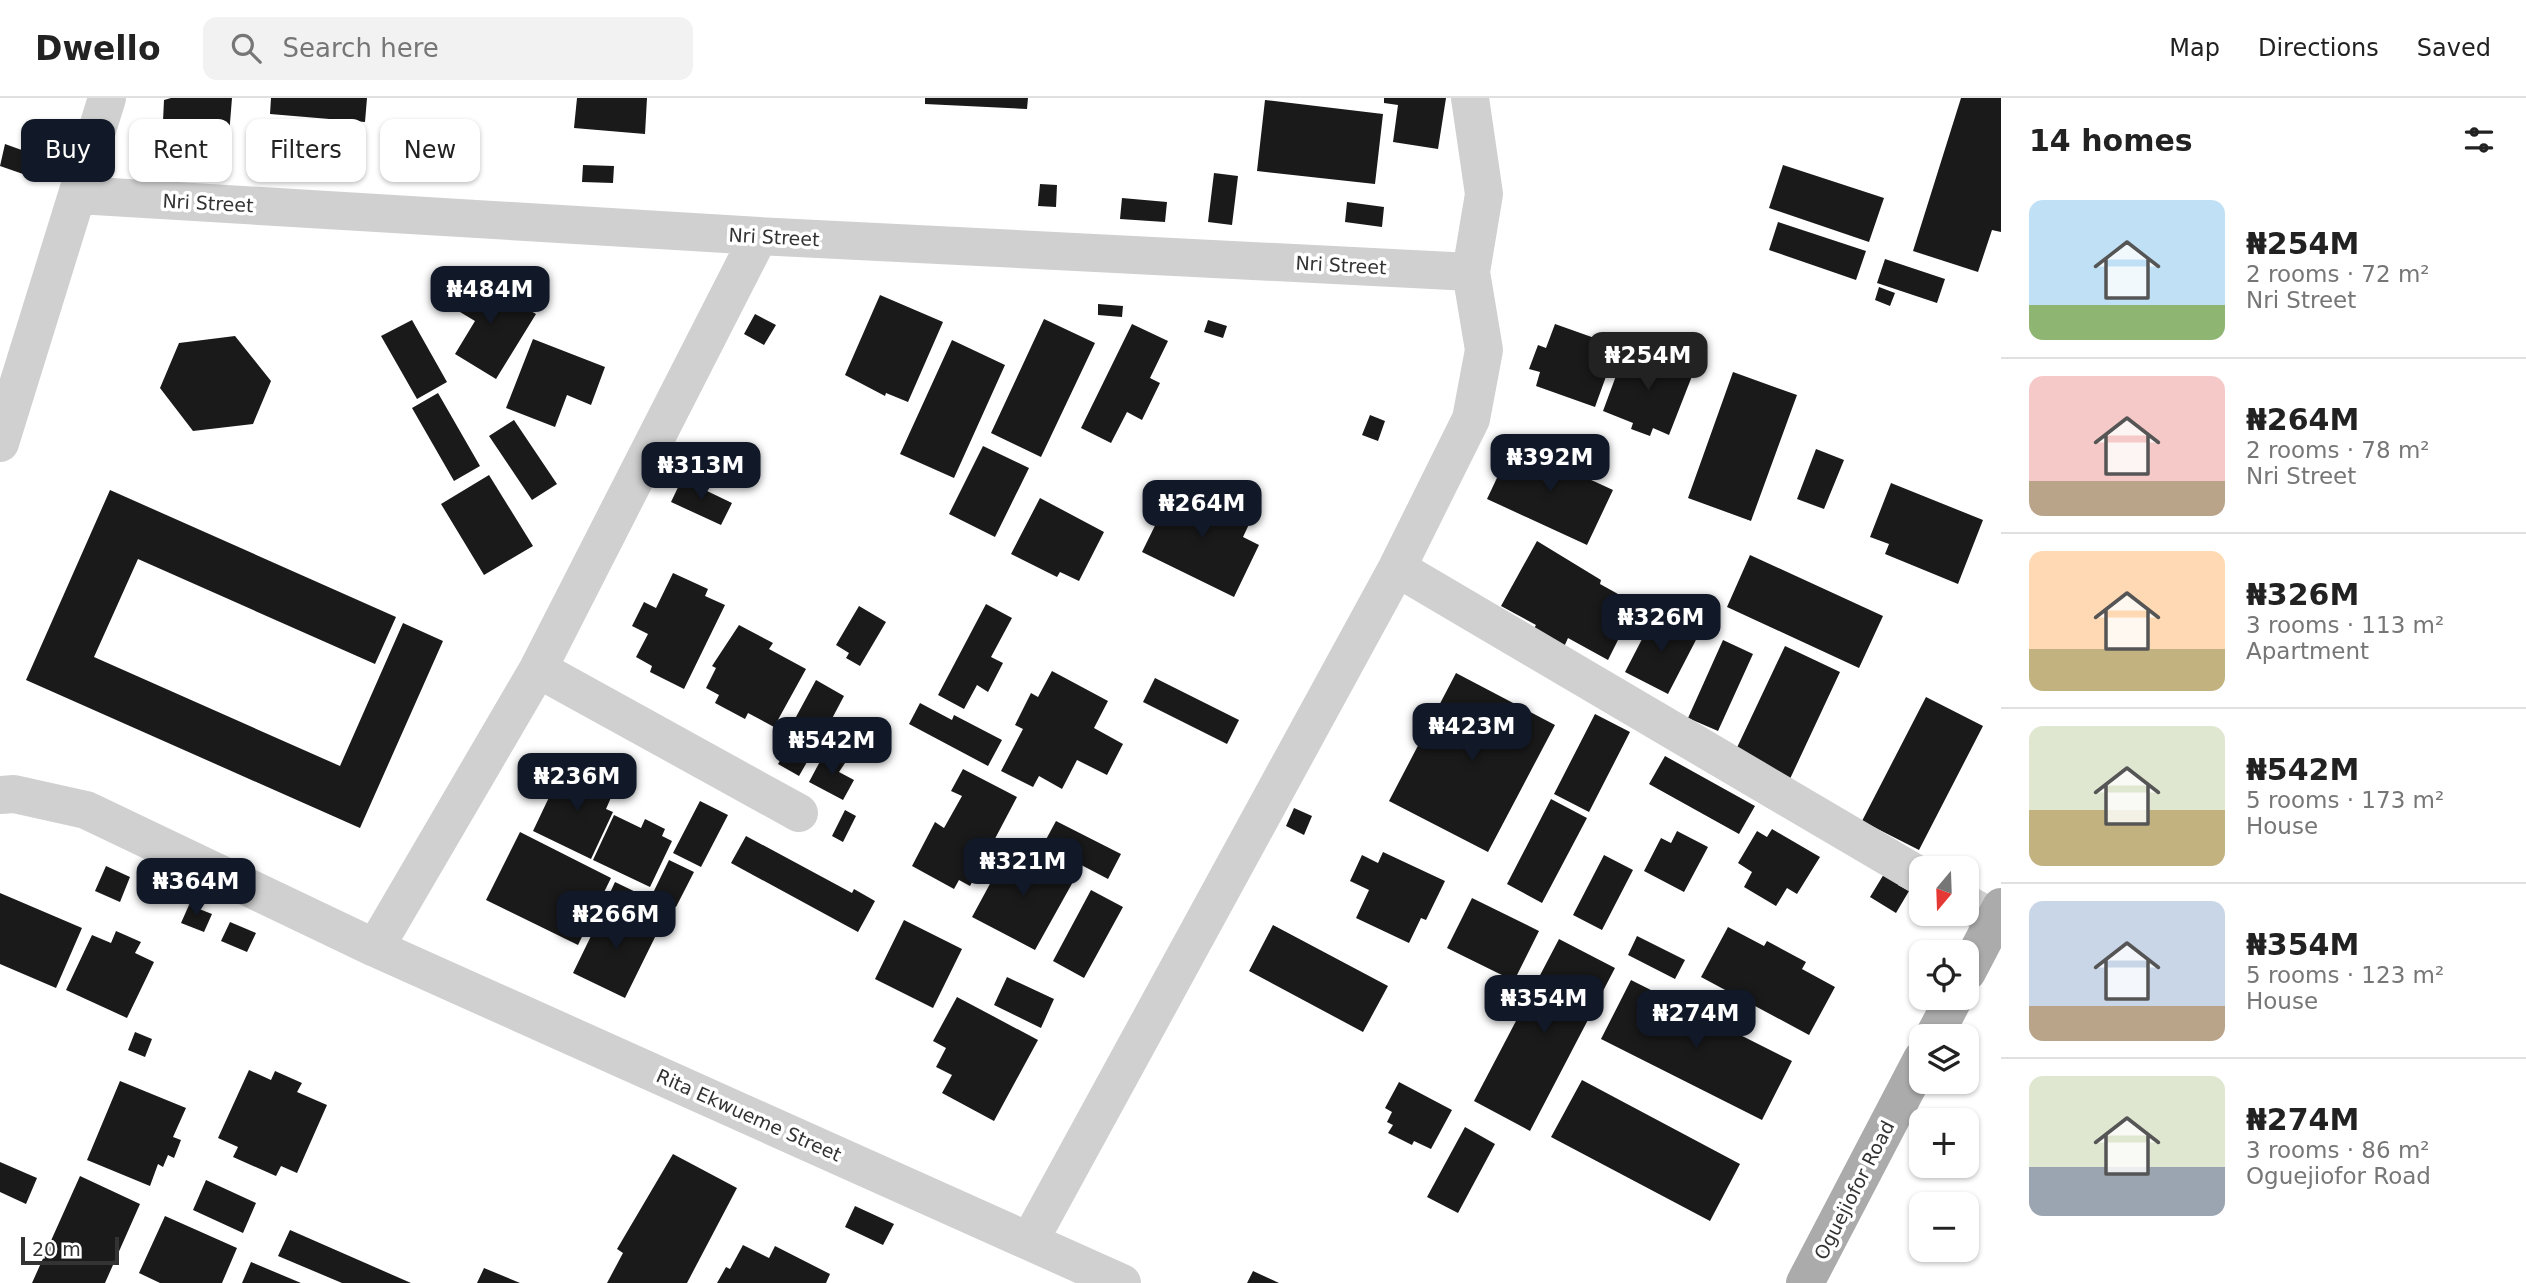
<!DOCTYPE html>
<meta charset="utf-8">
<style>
:root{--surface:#fff;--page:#f2f2f2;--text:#222;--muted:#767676;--line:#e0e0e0;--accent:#111827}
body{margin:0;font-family:"DejaVu Sans",sans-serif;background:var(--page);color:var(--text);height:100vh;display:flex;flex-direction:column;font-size:26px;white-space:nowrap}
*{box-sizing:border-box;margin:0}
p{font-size:23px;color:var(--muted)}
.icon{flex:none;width:38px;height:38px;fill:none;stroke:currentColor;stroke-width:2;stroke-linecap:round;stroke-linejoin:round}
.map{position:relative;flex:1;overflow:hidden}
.side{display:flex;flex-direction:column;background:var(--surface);width:525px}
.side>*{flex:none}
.top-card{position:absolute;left:21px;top:21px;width:665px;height:63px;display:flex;gap:14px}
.needle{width:46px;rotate:199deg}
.fabs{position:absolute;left:1909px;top:758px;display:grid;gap:14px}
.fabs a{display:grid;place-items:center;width:70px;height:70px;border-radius:14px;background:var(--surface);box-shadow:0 2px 5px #0004;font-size:35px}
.scale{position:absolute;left:21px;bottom:18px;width:98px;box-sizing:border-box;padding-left:7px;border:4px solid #333;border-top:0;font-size:19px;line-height:24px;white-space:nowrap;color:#333;-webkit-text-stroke:5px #fff;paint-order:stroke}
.price{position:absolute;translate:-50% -60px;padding:0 16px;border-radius:14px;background:var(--accent);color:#fff;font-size:23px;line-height:46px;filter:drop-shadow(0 2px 4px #0008)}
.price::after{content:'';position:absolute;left:50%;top:42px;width:21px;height:16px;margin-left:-10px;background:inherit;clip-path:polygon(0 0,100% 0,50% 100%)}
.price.on{background:#222;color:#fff}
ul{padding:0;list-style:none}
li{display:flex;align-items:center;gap:21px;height:175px;padding:0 28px}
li+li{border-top:2px solid var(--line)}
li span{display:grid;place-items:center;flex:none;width:196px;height:140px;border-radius:14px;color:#555}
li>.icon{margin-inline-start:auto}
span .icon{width:84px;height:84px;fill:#fffc;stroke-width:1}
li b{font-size:30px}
h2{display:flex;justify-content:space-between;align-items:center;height:84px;padding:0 28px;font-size:30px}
.pill{padding:0 24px;border-radius:14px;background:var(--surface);box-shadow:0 2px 5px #0004;font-size:24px;line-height:63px}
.pill.on{background:var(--accent);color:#fff}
header{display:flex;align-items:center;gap:42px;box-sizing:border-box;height:98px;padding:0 35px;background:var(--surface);border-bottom:2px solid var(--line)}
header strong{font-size:33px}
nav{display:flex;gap:38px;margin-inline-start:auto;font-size:24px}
.search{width:490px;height:63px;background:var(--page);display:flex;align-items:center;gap:18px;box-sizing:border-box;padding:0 24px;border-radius:14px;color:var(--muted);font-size:26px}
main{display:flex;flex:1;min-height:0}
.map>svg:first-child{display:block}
</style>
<header>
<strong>Dwello</strong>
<div class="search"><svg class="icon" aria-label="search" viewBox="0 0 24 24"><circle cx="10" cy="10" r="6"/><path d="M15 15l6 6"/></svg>Search here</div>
<nav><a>Map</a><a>Directions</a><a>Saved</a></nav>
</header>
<main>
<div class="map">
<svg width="2001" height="1185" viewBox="0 0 2001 1185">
<rect width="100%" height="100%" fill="#fff"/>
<path fill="#1a1a1a" d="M171,0H232L228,50L162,44L164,2Z
M271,0H367L365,24L270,16Z
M577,0H647L645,36L574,30Z
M925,0H1028L1027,11L925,6Z
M1384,0H1446L1438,51L1393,44L1398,7L1384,5Z
M1961,0H2001V134L1992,132L1978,174L1913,153Z
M1265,2L1383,16L1375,86L1257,73Z
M5,46L30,55L23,76L0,68Z
M583,67L614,68L613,85L582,84Z
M1783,67L1884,100L1869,144L1769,110Z
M1214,75L1238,78L1232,127L1208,124Z
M1040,86L1057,87L1056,109L1038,108Z
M1122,100L1167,104L1165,124L1120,121Z
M1347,104L1384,109L1382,129L1345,124Z
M1778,124L1866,153L1856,182L1769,152Z
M1885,161L1945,181L1937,205L1877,185Z
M469,176L536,216L496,281L455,256L475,223L450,208Z
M1879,189L1895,195L1890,208L1875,202Z
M880,197L943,224L908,304L886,295L885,298L845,277Z
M1098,206L1123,208L1122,219L1098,217Z
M755,216L776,227L764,247L744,236Z
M1044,221L1095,245L1041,359L991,335Z
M412,222L447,284L417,301L381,238Z
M1208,222L1227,228L1223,240L1204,234Z
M1132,226L1168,243L1150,280L1160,285L1142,322L1127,314L1111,345L1081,330Z
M1555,226L1617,248L1595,309L1536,288L1540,274L1529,271L1538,247L1546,250Z
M235,238L271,283L253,326L193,333L160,290L179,245Z
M533,241L605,269L591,307L567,297L555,329L506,310Z
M952,242L1005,267L954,380L900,356Z
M1627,248L1694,273L1669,337L1653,330L1650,338L1631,331L1633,325L1603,313Z
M1733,274L1797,297L1751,423L1688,400Z
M438,295L480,368L454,383L412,310Z
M1370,317L1385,323L1378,343L1362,337Z
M514,322L557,386L532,402L489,338Z
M1513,346L1613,392L1587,447L1487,401Z
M983,348L1029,370L995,439L949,416Z
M1816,351L1844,362L1824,411L1797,401Z
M489,377L533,448L484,477L441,406Z
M682,381L732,405L721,427L671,404Z
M1176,385L1251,422L1243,439L1259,447L1234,499L1142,454Z
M1891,385L1983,422L1958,486L1885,456L1889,446L1870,439Z
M110,392L396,519L375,566L138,461L94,559L340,668L403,525L443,543L360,730L26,582Z
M1040,400L1104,434L1079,483L1060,474L1057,479L1011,456Z
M1537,443L1601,482L1600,486L1636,506L1608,562L1568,540L1564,549L1533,532L1536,527L1501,508Z
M1750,457L1883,518L1859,570L1727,509Z
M673,475L708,491L705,498L725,507L684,591L650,574L652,568L636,559L648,536L632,528L644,504L656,510Z
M986,506L1012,520L991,559L1003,565L988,594L977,587L964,611L938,597Z
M859,508L886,524L860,568L846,560L849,555L836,547Z
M1655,516L1698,538L1668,596L1625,574Z
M739,527L773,545L769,551L806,571L774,629L748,615L745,621L715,605L719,597L706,590L716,570L712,568Z
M1723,542L1753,556L1718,633L1688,620Z
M1785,548L1840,574L1789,683L1733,658Z
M1052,573L1108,603L1094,630L1123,646L1107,677L1077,662L1062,691L1039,678L1033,689L1001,673L1023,631L1015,627L1031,595L1038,599Z
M1456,575L1555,627L1488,754L1389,703Z
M1155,580L1239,622L1227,646L1143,604Z
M816,582L844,598L819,645L790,630Z
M1926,599L1983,628L1919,752L1862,723Z
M920,605L952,622L954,617L1002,642L988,668L909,626Z
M1595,616L1630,634L1589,714L1554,696Z
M786,652L807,664L799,678L778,666Z
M825,654L845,665L839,674L854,682L843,702L809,684Z
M1665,658L1755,708L1739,736L1649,686Z
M963,671L1017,699L970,788L959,782L954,791L912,768L935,724L944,730L962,698L951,693Z
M562,672L588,685L592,677L616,688L606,711L613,714L591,761L533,733Z
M1551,701L1587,720L1542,805L1507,786Z
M700,703L728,717L701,769L673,755Z
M1294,710L1312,718L1304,737L1286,728Z
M845,712L856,718L843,744L832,738Z
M614,717L641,730L645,721L665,731L662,738L672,743L650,789L593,762Z
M1056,723L1121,756L1108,781L1043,747Z
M1772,731L1820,759L1797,796L1787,790L1776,808L1744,789L1752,774L1738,765L1757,733L1767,739Z
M1677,733L1708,749L1684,794L1644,773L1661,740L1671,745Z
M520,734L611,780L578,847L486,802Z
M746,738L852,795L854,791L875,803L858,834L731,765Z
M1011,747L1074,782L1035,852L972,819Z
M1383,754L1445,783L1426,822L1421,820L1409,845L1356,820L1369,792L1350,783L1362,757L1378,765Z
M1604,757L1633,772L1602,832L1573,817Z
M669,762L694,774L676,809L652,797Z
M106,768L130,779L120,804L95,793Z
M1887,771L1902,780L1898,787L1909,793L1896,815L1870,799Z
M615,784L646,799L639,812L609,797Z
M1091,792L1123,809L1084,880L1053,863Z
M0,795L82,830L56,890L0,866Z
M1472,800L1539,833L1514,883L1447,850Z
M607,805L659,831L625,900L573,875Z
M189,807L212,816L204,834L181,825Z
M904,822L962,851L933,910L875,881Z
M230,824L256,835L247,854L221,843Z
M1273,827L1388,888L1363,934L1249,873Z
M1728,829L1764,848L1767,843L1806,864L1802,871L1835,889L1809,937L1701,879Z
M116,833L141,844L135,855L154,864L127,920L66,892L92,837L111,845Z
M1637,838L1685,862L1675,881L1628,857Z
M1559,841L1615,870L1530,1033L1474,1003Z
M1007,879L1054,901L1041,930L994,907Z
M1631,882L1792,963L1762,1022L1601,941Z
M957,899L1038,942L994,1023L942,995L952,977L936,969L946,950L933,943Z
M135,934L152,941L145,959L128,952Z
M249,972L271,982L275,973L302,985L297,994L327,1007L297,1075L281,1068L276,1078L233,1059L238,1049L218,1040Z
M1582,982L1740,1066L1710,1123L1551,1039Z
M120,983L186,1010L173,1039L181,1042L174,1060L168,1057L163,1069L158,1066L150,1088L87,1062Z
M1399,984L1452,1012L1431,1051L1414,1043L1412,1047L1388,1035L1393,1027L1387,1024L1392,1014L1385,1010Z
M1465,1029L1495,1046L1458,1115L1427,1099Z
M673,1056L737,1090L687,1185H607L623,1155L617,1151Z
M0,1064L37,1080L26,1106L0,1094Z
M80,1078L140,1106L105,1185H32Z
M206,1082L256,1105L243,1135L193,1112Z
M855,1108L894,1126L883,1147L845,1129Z
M165,1118L237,1150L222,1185H160L139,1175Z
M290,1132L411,1185H342L278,1158Z
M743,1147L769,1160L775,1148L830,1176L826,1185H717L726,1169L730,1171Z
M251,1164L301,1185H242Z
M484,1170L520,1185H477Z
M1253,1173L1279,1185H1247Z"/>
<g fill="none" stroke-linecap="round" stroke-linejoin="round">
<path stroke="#d0d0d0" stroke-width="38" d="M78,97L759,138L1471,174
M0,345L107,0
M1397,470L1922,779
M538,571L799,715
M0,697L14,696L86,712L375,850L1122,1185
M1967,806L1994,821H2001
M375,850L538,571L759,138
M1030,1142L1397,470L1471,321L1484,252L1471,174L1484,96L1470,0"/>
<path stroke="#ababab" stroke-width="38" d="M1967,874L2001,809
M1934,938L1954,900
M1805,1185L1922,961"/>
</g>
<g text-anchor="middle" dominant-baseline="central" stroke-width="7" stroke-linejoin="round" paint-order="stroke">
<g font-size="19" fill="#333" stroke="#fff">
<text transform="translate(208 105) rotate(3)">Nri Street</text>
<text transform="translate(774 139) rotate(3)">Nri Street</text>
<text transform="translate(1341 167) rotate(3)">Nri Street</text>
<text transform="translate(749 1017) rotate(24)">Rita Ekwueme Street</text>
<text transform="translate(1854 1092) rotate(-63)">Oguejiofor Road</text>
</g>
</g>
</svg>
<div class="fabs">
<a><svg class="needle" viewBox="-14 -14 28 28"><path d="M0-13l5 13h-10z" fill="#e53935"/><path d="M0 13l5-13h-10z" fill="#767676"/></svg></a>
<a><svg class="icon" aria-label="locate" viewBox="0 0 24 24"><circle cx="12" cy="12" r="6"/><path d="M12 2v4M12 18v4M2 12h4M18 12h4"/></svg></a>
<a><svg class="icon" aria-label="layers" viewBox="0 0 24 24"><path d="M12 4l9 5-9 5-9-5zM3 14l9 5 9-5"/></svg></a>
<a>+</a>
<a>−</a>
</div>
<div class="scale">20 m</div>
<b class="price" style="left:490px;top:228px">₦484M</b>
<b class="price on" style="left:1648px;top:294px">₦254M</b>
<b class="price" style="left:1550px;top:396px">₦392M</b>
<b class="price" style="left:701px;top:404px">₦313M</b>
<b class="price" style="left:1202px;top:442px">₦264M</b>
<b class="price" style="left:1661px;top:556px">₦326M</b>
<b class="price" style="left:1472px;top:665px">₦423M</b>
<b class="price" style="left:832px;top:679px">₦542M</b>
<b class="price" style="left:577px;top:715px">₦236M</b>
<b class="price" style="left:1023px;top:800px">₦321M</b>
<b class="price" style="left:196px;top:820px">₦364M</b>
<b class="price" style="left:616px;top:853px">₦266M</b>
<b class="price" style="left:1544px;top:937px">₦354M</b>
<b class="price" style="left:1696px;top:952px">₦274M</b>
<div class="top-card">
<a class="pill on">Buy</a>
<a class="pill">Rent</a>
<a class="pill">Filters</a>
<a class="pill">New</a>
</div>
</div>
<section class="side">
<h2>14 homes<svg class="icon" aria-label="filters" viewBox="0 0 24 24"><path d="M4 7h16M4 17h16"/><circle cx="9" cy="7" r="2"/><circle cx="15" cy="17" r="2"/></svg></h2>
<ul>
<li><span style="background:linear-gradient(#bfe0f5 75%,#8fb573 0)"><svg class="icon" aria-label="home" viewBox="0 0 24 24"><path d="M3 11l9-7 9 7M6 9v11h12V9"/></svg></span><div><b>₦254M</b><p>2 rooms · 72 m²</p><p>Nri Street</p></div></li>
<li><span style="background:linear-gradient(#f6c9c9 75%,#b9a48a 0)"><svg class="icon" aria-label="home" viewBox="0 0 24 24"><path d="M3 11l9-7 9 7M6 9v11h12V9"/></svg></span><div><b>₦264M</b><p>2 rooms · 78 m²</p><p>Nri Street</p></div></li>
<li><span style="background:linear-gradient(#ffd9b3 70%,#c2b280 0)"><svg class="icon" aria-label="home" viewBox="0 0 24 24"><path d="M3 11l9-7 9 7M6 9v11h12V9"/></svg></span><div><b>₦326M</b><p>3 rooms · 113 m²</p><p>Apartment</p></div></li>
<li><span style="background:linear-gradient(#dfe7d0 60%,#c2b280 0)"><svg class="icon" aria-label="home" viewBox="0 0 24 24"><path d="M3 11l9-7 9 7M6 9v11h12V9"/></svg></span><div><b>₦542M</b><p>5 rooms · 173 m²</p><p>House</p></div></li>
<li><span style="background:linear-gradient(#c9d6e8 75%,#b9a48a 0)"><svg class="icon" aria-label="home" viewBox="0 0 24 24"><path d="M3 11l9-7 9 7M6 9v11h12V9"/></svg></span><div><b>₦354M</b><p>5 rooms · 123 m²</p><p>House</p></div></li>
<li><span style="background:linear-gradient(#dfe7d0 65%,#9aa5b1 0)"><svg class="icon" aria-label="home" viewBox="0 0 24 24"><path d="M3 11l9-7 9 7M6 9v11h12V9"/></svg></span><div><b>₦274M</b><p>3 rooms · 86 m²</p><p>Oguejiofor Road</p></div></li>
</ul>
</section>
</main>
